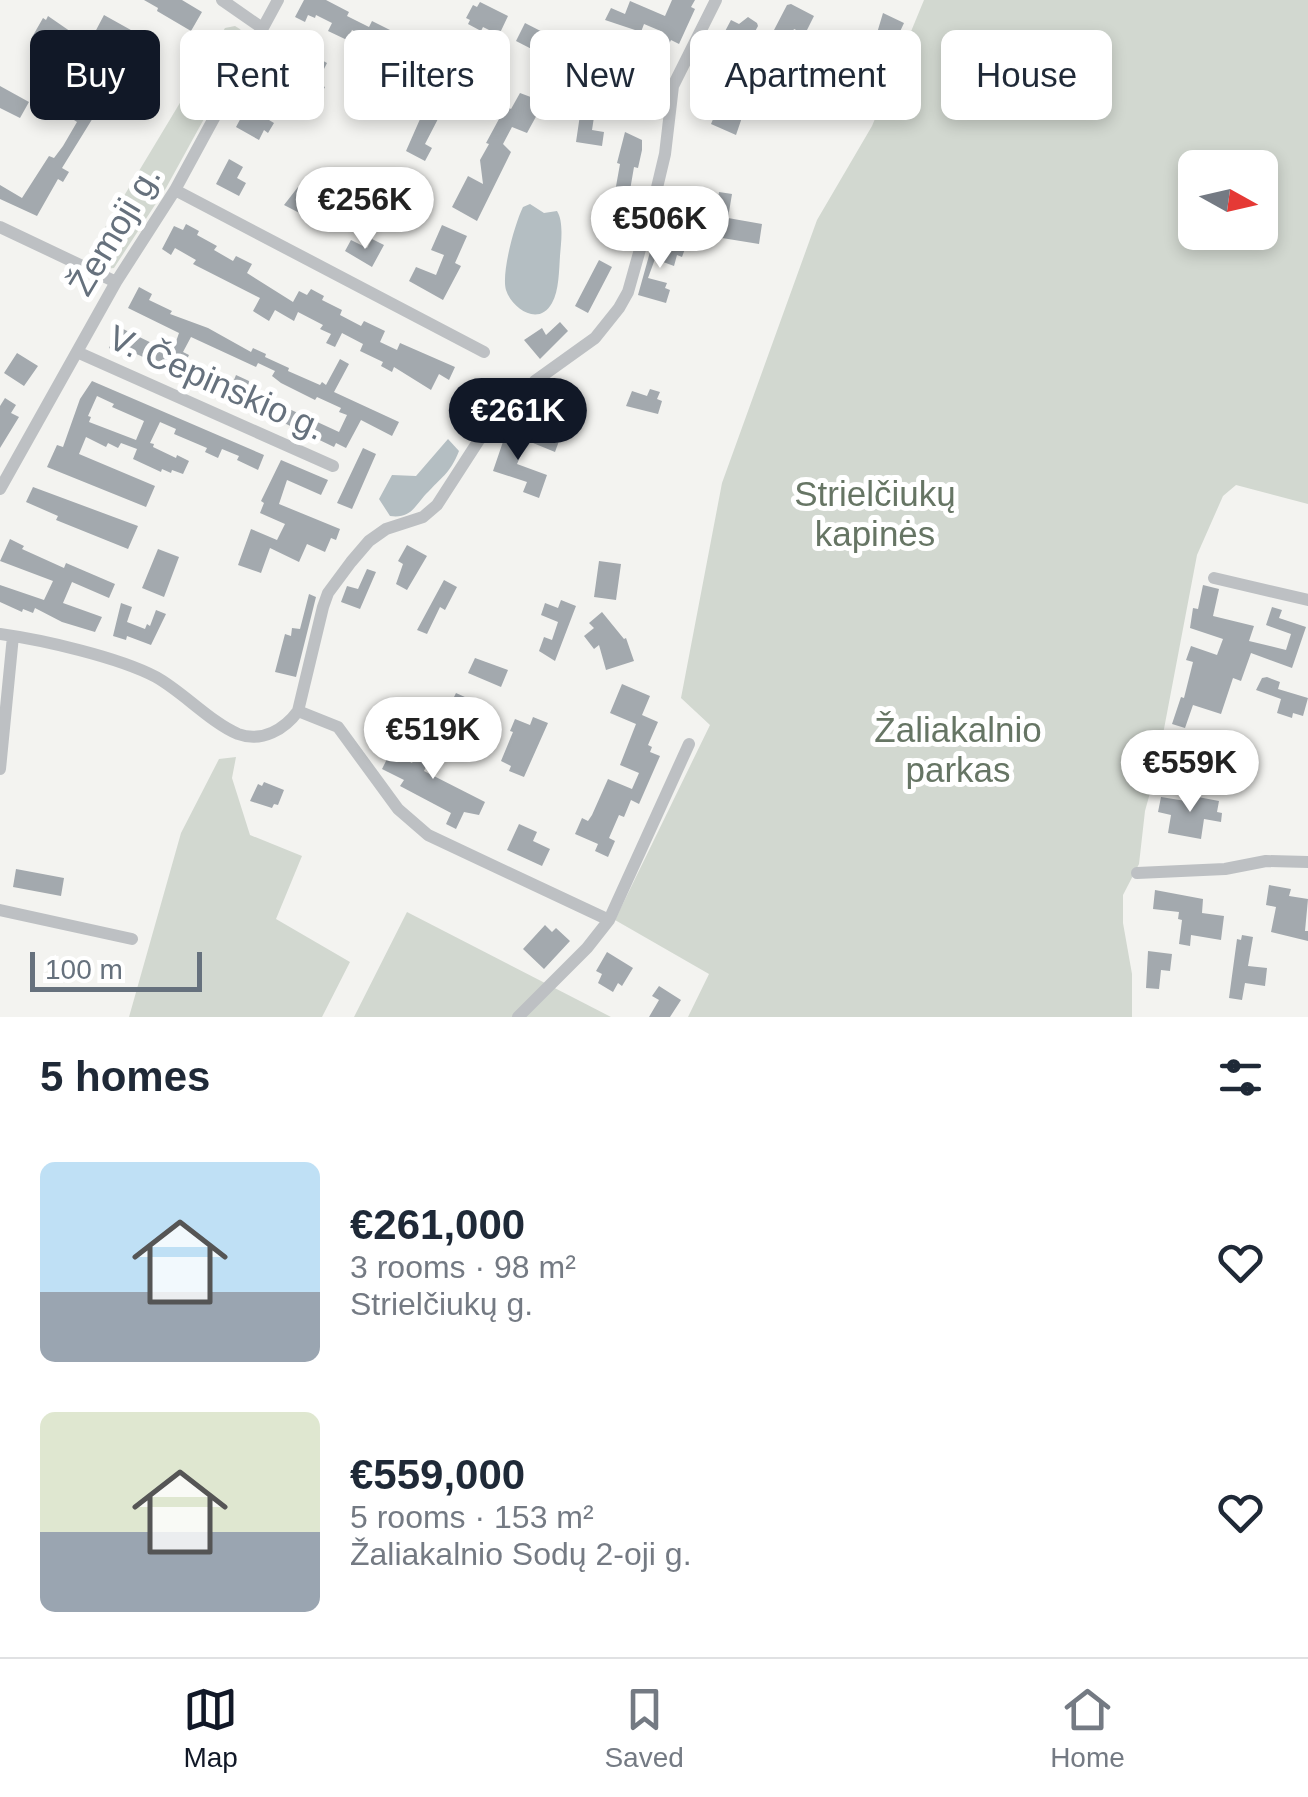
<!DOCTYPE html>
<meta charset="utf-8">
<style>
:root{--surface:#fff;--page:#f2f2f3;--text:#1f2937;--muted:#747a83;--line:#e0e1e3;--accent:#111827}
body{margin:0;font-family:Arial,sans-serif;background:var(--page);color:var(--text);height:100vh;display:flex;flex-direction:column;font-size:38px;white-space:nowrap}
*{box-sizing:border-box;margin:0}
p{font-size:32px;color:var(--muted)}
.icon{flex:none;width:55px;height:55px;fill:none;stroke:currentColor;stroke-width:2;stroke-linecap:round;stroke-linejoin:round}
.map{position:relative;height:1017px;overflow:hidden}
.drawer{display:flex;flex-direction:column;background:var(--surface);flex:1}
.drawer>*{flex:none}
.banner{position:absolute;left:30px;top:30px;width:1250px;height:90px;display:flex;gap:20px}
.needle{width:65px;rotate:98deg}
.controls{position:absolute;left:1178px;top:150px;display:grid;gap:20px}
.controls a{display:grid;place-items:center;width:100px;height:100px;border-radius:15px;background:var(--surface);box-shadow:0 5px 15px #0003;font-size:50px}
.scale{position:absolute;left:30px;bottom:25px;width:172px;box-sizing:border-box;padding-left:10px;border:5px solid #66717d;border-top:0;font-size:28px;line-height:35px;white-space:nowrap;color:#66717d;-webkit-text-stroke:8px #fff;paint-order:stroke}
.price{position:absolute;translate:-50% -85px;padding:0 22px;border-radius:35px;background:#fff;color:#222;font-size:32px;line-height:65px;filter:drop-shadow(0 2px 5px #0008)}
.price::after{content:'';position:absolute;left:50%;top:60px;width:30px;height:22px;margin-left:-15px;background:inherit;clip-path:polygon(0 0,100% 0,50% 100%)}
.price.active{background:var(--accent);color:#fff}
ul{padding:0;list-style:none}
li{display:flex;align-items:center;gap:30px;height:250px;padding:0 40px}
li span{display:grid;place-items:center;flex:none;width:280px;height:200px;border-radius:15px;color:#555}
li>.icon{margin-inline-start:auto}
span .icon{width:120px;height:120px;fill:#fffc;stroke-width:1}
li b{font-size:42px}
h2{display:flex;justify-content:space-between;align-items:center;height:120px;padding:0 40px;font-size:42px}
.pill{padding:0 35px;border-radius:15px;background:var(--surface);box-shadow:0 5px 15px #0003;font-size:35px;line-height:90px}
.pill.active{background:var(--accent);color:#fff}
.tab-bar{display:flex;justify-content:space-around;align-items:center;height:140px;border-top:2px solid var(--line);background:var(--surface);font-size:28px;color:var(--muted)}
.tab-bar a{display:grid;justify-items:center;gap:5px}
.tab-bar .active{color:var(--accent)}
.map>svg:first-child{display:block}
</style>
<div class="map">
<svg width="1308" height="1017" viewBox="0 0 1308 1017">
<rect width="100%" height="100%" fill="#f3f3f0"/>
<path fill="#d2d8d0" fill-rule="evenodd" d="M924,0H1308V504L1236,485L1223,496L1197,555L1156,771L1145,811L1139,864L1123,895V923L1132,974V1017H688L709,974L615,920L710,725L681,698L722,483L817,220L872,126ZM1195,168H1260V232H1195Z
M235,26C244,31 247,36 244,46L166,188L114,268L105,269L86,259L225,28Z
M236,757L232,778L250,835L302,856L276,919L350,962L322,1017H129L181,833L219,759Z
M407,912L611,1017H354Z"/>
<path fill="#b4bec2" d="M530,204L544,213L557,211C564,222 561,243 560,256C559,270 559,291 552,303C539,327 512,309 506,290C501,273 515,223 523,207Z
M448,439L459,451C450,473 444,475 429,491C415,504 413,519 390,516L379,499L392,475L416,476Z"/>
<path fill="#a3a9ae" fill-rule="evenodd" d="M144,0H182L202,12L191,31L157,11L158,8Z
M304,0H326L349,12L347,16L369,27L372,21L408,39L393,68L420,81L415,91L372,72L385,47L352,30L347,40L328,31L332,23L316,15L315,18L308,15L305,22L295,17Z
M672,0H695L691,7L695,9L679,44L671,40L646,91L627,83L639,51L653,56L663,32L644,24L641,32L605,20L611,8L625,14L630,1L665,16Z
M480,2L508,16L499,35L483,27L481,31L468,24L470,20L466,18L473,5L477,7Z
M791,4L814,16L805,34L794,29L790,38L774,30L787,5Z
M883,13L904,23L891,51L874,43Z
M104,15L156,44L145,63L94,34Z
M48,16L77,36L68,53L128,88L117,108L104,100L62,168L69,172L63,182L58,179L37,216L0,199V185L22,198L49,156L54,158L63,146L77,122L71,118L78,106L85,110L94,95L69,81L72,76L45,61L51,50L31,39L43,18L46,20Z
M748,17L757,23L758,26L745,50L722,37L731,20L739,24Z
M525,23L599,61L590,79L516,41Z
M282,50L312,66L316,57L327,63L317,83L325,87L316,104L311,101L309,106L298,101L304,89L270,74Z
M447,65L463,73L461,77L470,81L462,97L437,84Z
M801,66L822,79L813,99L799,92L803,83L795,79Z
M860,82L872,88L858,117L840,108L848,92L854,95Z
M0,86L29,102L20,118L0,108Z
M738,89L750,94L736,135L711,124L719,105L728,108Z
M520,93L544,102L527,133L512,127L503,144L511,152L477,221L452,207L468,176L483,184L480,160L489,144L486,143L506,106L511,109Z
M252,97L275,110L269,120L274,123L268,133L264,130L259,140L236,127Z
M424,110L439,117L425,144L432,148L425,161L406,151Z
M580,115L594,117L592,130L604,132L602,146L576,142Z
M625,132L642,140V150L638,168L634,167L623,231L605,227L609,202L613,203L620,164L617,163Z
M229,159L243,167L237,178L246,183L239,196L216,184Z
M298,187L323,201L313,220L284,205Z
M719,192L732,194L728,218L762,224L759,244L722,238L724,224L714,222Z
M186,224L199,231L197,235L217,246L214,250L233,261L236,256L252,264L247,273L293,302L299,291L307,295L311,289L324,296L322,300L342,310L340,315L361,326L364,321L385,331L380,342L397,350L400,343L455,367L449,380L439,374L431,390L394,367L392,372L381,366L383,362L360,351L363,344L342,333L335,347L326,343L331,334L320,329L323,325L298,312L294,321L275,310L269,321L253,311L260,298L193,264L196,260L175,248L171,255L162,249L174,226L183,230Z
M442,225L467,236L455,263L461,266L443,300L409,281L416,267L436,275L444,255L431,250Z
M372,239L384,245L372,267L345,251L351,240L367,248Z
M665,239L686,246L682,257L677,255L674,266L655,259L648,278L667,283L665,288L670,290L666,303L638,295L650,252L655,254L659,244L663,245Z
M599,260L612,267L588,313L575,306Z
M139,287L152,294L149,300L172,311L170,314L208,328L251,352L253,348L266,354L265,357L289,368L288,371L320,385L322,382L326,385L340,359L349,364L334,392L399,422L392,436L361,420L346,448L336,443L334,447L184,375L125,349L122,354L109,348L119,327L172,353L179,333L128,308ZM191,337L256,367L258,363L275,371L272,376L281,383L315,400L317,397L341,408L339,412L347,415L339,432L248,390L249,381L236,375L234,380L187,359L189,355L183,352Z
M560,322L568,331L540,359L524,340L542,328L546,335Z
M17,353L38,366L24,386L4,373Z
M92,381L264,455L258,470L237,460L239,456L222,449L218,458L205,452L207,448L174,434L176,429L160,422L150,443L154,444L153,447L176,458L177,455L189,461L183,474L172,470L171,473L162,469L161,472L133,459L137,449L121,443L118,448L108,443L106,447L86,437L79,454L155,486L146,507L47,467L57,445L63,447L80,399ZM97,396L114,404L112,407L144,421L136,440L89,422L91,417L88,416Z
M650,389L660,392L657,399L662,401L658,414L626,406L632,391L647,396Z
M5,398L16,405L11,413L19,417L0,448V406Z
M555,411L575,419L569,432L563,430L555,452L533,443L540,424L548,427Z
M508,427L529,437L517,464L547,475L539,498L523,492L527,482L493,471Z
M363,448L376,454L352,509L337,503Z
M281,460L328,480L321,495L287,480L279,504L340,529L336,540L331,538L325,552L307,544L299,562L270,548L261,573L238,565L251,529L277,540L285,524L260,513L264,503L261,501Z
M33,487L138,526L128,549L56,520L58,516L26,502Z
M10,539L24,546L22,549L64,568L66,563L115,584L109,598L72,582L63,603L102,617L95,632L62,622L35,608L33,613L23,609L22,612L0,602V585L44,600L53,581L0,561Z
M407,545L427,556L407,590L396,584L403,564L398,561Z
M158,549L179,557L164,597L142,588Z
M599,561L621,564L616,600L594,597Z
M367,569L376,572L360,609L341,602L347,586L358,589Z
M444,580L457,587L445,610L440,607L427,634L417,630Z
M1203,585L1219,589L1213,616L1254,626L1249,641L1286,650L1291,634L1266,625L1272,607L1282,610L1279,618L1306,627L1292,668L1251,653L1241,681L1233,678L1221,714L1193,705L1185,728L1172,724L1181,697L1184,698L1193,662L1186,660L1191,646L1217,655L1223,639L1190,628L1193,608L1198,609Z
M309,594L316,597L296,677L275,672L285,634L291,636L292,628L300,629Z
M561,600L576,606L555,661L539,651L544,637L552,640L558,622L541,615L545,603L558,608Z
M121,603L132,607L127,622L145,629L147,624L150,626L156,610L166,614L151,645L127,636L126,640L113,636Z
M602,612L624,639L626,638L634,661L606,670L599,645L594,649L584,636L594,628L589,623Z
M475,658L508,670L501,687L468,673Z
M1267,677L1280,682L1278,689L1308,698L1303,716L1293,713L1292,718L1277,713L1281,699L1256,690L1262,678Z
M622,684L650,696L642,715L658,722L648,745L652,747L650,752L660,756L639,804L631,800L624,817L619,815L609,838L615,841L608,857L595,851L598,844L575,834L582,818L588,821L592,815L608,779L632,789L639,773L620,765L636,724L610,713Z
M456,693L487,707L480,722L456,711L458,706L451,703Z
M533,717L548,723L524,777L509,771L511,766L501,761L513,732L510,731L515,719L530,725Z
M431,726L443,732L424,771L485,802L479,815L464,812L456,829L446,824L451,813L400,786L404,780L382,769L387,759L392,761L395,754L412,763Z
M264,782L284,790L278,805L274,804L272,808L250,801L258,784L262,786Z
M1161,797L1192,802L1198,797L1219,801L1217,812L1222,813L1221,822L1204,819L1201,839L1168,833L1171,815L1158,812Z
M519,824L537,832L533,841L550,849L542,866L507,850Z
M16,869L64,878L61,896L13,887Z
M1269,885L1291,889L1289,896L1308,899L1305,931H1308V941L1271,932L1276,907L1266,905Z
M1155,890L1203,899L1202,913L1224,916L1221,940L1191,935L1190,946L1179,944L1182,920L1178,919L1179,912L1153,909Z
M545,925L552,932L556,928L570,941L544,969L523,949Z
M1242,935L1253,937L1248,966L1267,968L1265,986L1245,983L1242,1000L1229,998L1237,939L1241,940Z
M1148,951L1172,954L1170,971L1161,970L1159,989L1146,988Z
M607,952L633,968L622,986L618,983L613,992L598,983L602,974L596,971Z
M659,986L681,1000L670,1017H649L659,1000L652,996Z"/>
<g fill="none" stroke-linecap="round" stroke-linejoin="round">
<path stroke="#bdc0c3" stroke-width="12" d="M222,0L262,28
M175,190L484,352
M0,227L116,282
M77,352L333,466
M0,489L116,282L175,190L278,0
M1214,578L1308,600
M0,634C43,640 118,657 156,677C183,692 210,722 238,734C262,743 285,729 298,711L323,607L328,593L351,562L369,541L386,529L423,517L437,505L479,440L517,404L535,381L595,338L619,308L628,292L655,196L665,154L673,86L716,0
M298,711L338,727L398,809L428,835L609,920
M0,769L13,636
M1137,873L1225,869L1266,861L1308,862
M0,910L132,939
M518,1017L587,948L609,920L689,744"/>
</g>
<g text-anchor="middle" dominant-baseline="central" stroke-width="10" stroke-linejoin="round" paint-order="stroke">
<g font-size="35" fill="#66717d" stroke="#fff">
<text transform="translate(114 230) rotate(-59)">Žemoji g.</text>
<text transform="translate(217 382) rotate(24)">V. Čepinskio g.</text>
</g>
<g font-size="35" fill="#667564" stroke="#fff">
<text x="875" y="493">Strielčiukų<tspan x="875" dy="40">kapinės</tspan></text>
<text x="958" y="729">Žaliakalnio<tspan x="958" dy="40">parkas</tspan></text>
</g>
</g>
</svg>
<div class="controls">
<a><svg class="needle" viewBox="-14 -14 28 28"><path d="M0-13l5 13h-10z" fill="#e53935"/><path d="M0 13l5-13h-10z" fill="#747a83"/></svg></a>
</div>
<div class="scale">100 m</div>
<b class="price" style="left:365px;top:252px">€256K</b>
<b class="price" style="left:660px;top:271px">€506K</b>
<b class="price active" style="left:518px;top:463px">€261K</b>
<b class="price" style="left:433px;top:782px">€519K</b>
<b class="price" style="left:1190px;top:815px">€559K</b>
<div class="banner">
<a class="pill active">Buy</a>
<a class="pill">Rent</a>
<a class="pill">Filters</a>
<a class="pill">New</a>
<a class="pill">Apartment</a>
<a class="pill">House</a>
</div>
</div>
<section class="drawer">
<h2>5 homes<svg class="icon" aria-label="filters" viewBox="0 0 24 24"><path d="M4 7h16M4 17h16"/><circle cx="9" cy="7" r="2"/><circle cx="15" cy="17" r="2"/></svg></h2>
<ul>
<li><span style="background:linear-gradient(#bfe0f5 65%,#9aa5b1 0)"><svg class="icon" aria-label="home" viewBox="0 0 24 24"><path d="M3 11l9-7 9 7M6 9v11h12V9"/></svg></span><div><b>€261,000</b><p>3 rooms · 98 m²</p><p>Strielčiukų g.</p></div><svg class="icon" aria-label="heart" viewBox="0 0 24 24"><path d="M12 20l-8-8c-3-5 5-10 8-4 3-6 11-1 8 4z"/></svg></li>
<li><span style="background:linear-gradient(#dfe7d0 60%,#9aa5b1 0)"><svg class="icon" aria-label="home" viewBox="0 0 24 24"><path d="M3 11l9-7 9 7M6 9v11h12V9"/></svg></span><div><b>€559,000</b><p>5 rooms · 153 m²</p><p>Žaliakalnio Sodų 2-oji g.</p></div><svg class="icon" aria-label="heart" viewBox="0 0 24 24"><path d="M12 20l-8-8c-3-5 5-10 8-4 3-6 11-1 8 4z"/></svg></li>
</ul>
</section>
<nav class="tab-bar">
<a class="active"><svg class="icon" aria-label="map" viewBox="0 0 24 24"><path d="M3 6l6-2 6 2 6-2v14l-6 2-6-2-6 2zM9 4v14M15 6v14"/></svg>Map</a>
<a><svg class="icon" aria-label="saved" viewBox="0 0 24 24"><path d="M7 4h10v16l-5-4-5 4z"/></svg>Saved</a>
<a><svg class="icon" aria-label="home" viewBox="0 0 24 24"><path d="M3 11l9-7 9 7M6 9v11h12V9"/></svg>Home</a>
</nav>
